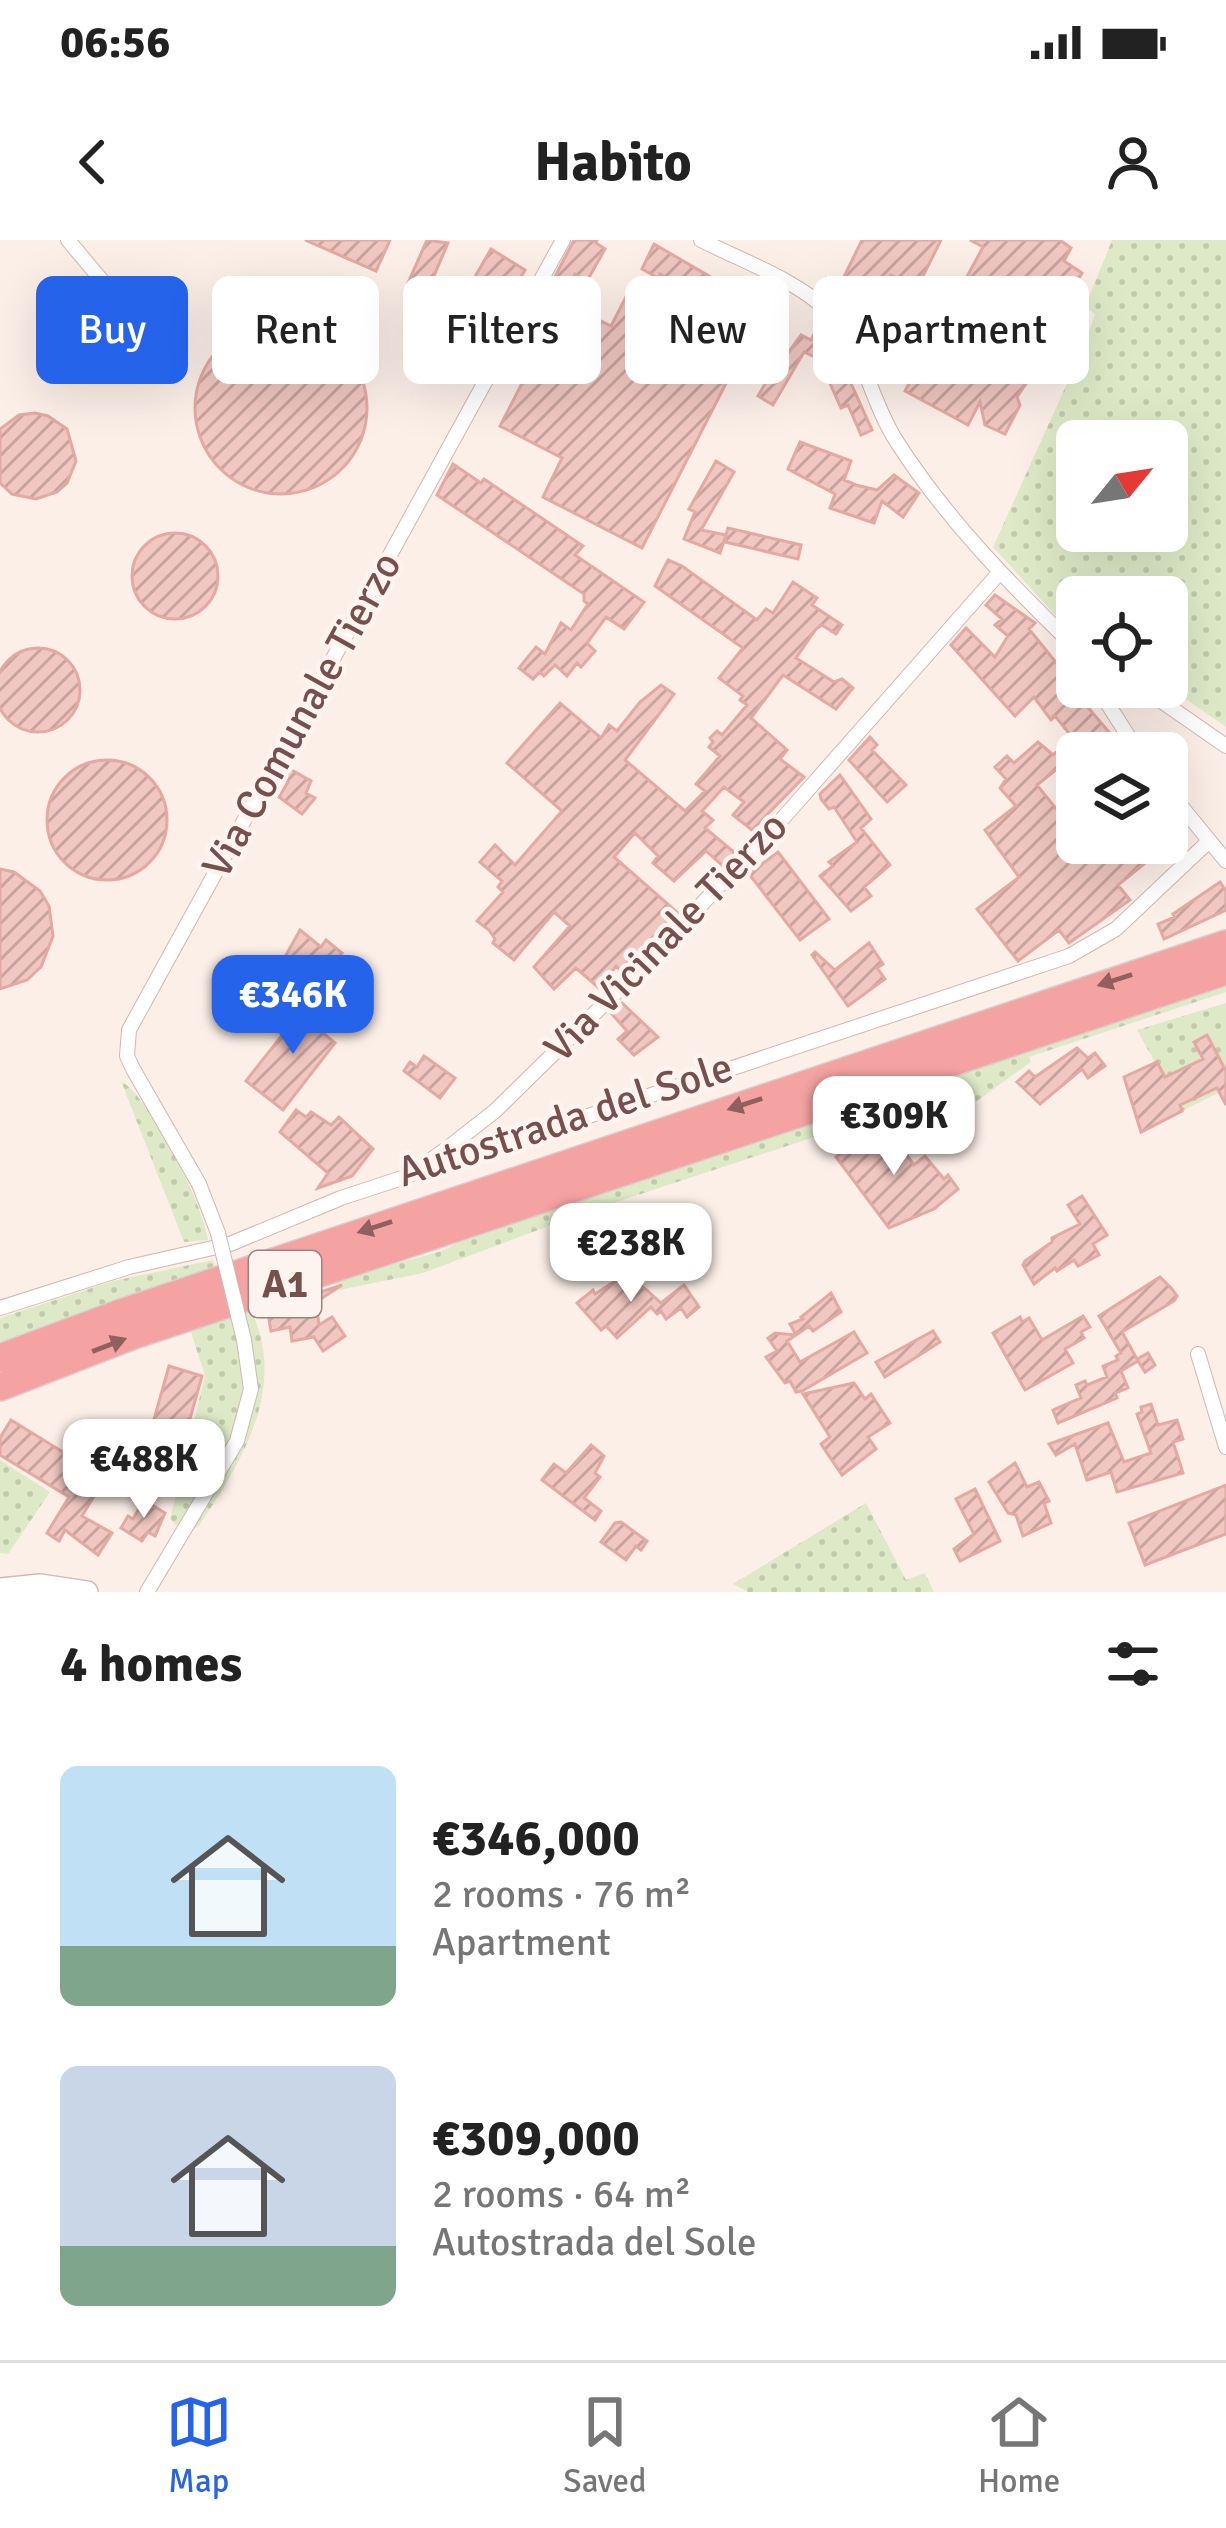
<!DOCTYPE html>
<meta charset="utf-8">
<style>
:root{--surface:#fff;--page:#f2f2f2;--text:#222;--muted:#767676;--line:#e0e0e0;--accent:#2563eb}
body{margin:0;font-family:Signika,sans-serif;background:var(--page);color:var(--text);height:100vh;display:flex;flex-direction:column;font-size:45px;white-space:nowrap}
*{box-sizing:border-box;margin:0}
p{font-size:39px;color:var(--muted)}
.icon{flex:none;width:66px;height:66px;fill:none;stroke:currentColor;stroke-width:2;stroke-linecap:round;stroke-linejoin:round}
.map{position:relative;height:1352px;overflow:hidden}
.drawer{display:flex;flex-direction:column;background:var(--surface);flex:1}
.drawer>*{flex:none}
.hud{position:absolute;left:36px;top:36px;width:1155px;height:108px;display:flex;gap:24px}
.needle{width:78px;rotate:60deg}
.fabs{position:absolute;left:1056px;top:180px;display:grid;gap:24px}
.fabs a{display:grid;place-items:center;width:132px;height:132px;border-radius:18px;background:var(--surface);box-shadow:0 12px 48px #0002;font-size:60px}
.price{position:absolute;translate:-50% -102px;padding:0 27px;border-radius:24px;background:#fff;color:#222;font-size:39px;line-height:78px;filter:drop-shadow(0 3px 6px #0008)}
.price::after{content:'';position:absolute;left:50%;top:72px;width:36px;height:27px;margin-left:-18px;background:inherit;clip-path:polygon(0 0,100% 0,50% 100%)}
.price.on{background:var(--accent);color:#fff}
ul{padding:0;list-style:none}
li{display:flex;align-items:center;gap:36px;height:300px;padding:0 60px}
li span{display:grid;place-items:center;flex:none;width:336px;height:240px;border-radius:18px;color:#555}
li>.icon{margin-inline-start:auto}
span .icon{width:144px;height:144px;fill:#fffc;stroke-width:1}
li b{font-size:51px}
h2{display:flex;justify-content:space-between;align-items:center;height:144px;padding:0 60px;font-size:51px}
.pill{padding:0 42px;border-radius:18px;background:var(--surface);box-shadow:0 12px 48px #0002;font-size:42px;line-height:108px}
.pill.on{background:var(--accent);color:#fff}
.status{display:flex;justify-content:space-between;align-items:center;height:84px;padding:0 60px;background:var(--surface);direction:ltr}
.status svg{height:33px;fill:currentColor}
header{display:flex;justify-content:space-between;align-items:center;height:156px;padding:0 60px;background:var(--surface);font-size:54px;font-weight:700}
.tab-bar{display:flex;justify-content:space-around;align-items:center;height:168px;border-top:3px solid var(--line);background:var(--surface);font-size:33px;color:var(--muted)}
.tab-bar a{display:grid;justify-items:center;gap:6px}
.tab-bar .on{color:var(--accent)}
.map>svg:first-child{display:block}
</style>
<div class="status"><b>06:56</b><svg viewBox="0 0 49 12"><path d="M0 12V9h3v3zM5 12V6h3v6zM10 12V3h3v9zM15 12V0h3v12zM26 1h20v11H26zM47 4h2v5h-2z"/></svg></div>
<header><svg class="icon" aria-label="back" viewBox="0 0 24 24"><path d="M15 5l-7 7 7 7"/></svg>Habito<svg class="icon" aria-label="person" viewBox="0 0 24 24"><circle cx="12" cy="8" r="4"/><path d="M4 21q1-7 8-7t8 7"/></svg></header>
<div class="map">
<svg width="1226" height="1352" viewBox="0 0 1226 1352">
<defs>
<pattern id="grass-dots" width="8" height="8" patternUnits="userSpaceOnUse" patternTransform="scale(3)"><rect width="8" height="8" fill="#deeac7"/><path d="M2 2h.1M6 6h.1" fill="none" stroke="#c2caad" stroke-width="1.8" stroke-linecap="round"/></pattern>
<pattern id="building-hatch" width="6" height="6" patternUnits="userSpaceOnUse" patternTransform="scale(3)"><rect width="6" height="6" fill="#f1c7c1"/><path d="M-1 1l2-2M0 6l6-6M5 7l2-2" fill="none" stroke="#c8a49f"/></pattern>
</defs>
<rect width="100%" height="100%" fill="#fcefe8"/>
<path fill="url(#grass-dots)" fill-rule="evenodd" d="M1112,0H1226V487L1167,446V357H1077V383L1068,389L993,307L1084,106L1095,74L1085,67ZM1077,201H1167V291H1077Z
M1226,746V752L1029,817L1031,822L963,871L948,853L586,972L423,1033L339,1050L335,1040L442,1011L468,997Z
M1226,763V849L1182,871L1137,790Z
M121,841C152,860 203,964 208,1000L184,1002Z
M213,1020L216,1029L0,1102V1078L113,1041Z
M250,1068C289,1147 242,1222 198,1287L192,1289C246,1199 270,1180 244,1070Z
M230,1075C235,1097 243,1118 243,1140C245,1192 205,1245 177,1286L170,1279L205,1136L190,1089Z
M0,1220L50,1252L8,1314L0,1313Z
M866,1263L906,1340L925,1333L934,1352H748L733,1344Z"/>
<path fill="url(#building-hatch)" stroke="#e3a9a2" stroke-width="3" d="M305,0H390L376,31Z
M427,0L448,3L427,52L408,43Z
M574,0H597L596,3L605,9L587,41L575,34L549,82L535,75Z
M862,0H941L917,48L891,35L866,76L903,95L885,126L878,121L869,102L874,91L820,47L826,38L840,45Z
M970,0H1060L1071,8L1064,21L1082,33L1050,87L1059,95L1017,157L1020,165L1005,194L985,185L980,162L968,185L905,151L983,7Z
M654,4L721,43L714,62L660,34L658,38L642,29Z
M491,9L525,30L496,78L462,59Z
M627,55L741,114L642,308L543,257L562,218L500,186L535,118L551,127L566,98L583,107L597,79L611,86Z
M195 168a86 86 0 1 1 172 0a86 86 0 1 1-172 0Z
M819,84L831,99L872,190L861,195L848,165L841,168L819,119L804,112L773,165L758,156L784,111L788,113L801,95L811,100Z
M35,173L48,176L67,189L76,221L67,243L57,252L36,259L12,254L0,243V189L19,175Z
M800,202L851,221L844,240L856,245L877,250L894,235L919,253L903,277L882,261L874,283L830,268L835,254L788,229Z
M716,221L734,232L701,290L726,295L728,288L801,305L798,319L725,302L726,295L720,313L684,299L695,272L689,269Z
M453,224L481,243L484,239L583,306L575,315L644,362L624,389L606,377L587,403L595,411L581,427L577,423L567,436L555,425L544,436L540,432L533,439L519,428L536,407L545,414L561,383L571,390L588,364L584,361V354L437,255Z
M132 336a43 43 0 1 1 86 0a43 43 0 1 1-86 0Z
M668,320L682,326L757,380L766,369L773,373L793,342L817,358L812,365L842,385L836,394L822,385L816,389L796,418L834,442L842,439L853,448L836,469L783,435L751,478L787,510L780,519L804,537L752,590L733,575L744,562L724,547L702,571L713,580L705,588L735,613L723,626L706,611L674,641L653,623L658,616L635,593L614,617L678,673L621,731L616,726L599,748L576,728L554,749L534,727L570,686L554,672L514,720L493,703L495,699L489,690L477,681L503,652L498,647L502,641L480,622L495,605L515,625L562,571L507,523L560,463L601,498L609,485L617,491L640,462L661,445L674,454L625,520L685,571L705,551L696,544L720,516L709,507L713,502L710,498L717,491L722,495L747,465L740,460L743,456L719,438L743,408L655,346Z
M995,355L1035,383L1029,389L1071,441L1077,436V447H1086L1087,453L1080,458L1120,505L1111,513H1077L1037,545L1074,591L1059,603H1170L1118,645L1130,660L1069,703L1059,690L1018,721L977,669L1019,637L985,590L1016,566L1000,548L1006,539L995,527L1007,516L1014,523L1038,502L1053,515L1073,498L1055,476L1051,480L1034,457L1015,476L951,405L966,388L995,417L1008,396L995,385L1002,379L986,365Z
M-4 450a42 42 0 1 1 84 0a42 42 0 1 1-84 0Z
M870,497L877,505L872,510L906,545L887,562L849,520Z
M47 580a60 60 0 1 1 120 0a60 60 0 1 1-120 0Z
M286,527L311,541L306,553L315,558L302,574L279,557L288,542L280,538Z
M840,535L871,579L861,588L890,625L864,647L871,656L851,671L820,636L833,626L829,622L857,602L834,567L829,569L821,559L820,554Z
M778,612L829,679L800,700L749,634Z
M0,629L14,632L40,651L49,666L53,696L41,727L27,740L0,749Z
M1220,642L1226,651V670L1164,699L1158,684L1175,677L1173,674Z
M300,690L321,707L326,700L342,713L319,741L286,715Z
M869,703L883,724L877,728L885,739L848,766L812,715L815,712L835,730Z
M312,757L329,772L316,787L335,803L283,870L246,841Z
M622,763L658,797L634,815L618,799L627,791L611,773Z
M1207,795L1226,831V865L1217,848L1180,865L1182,871L1141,892L1124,837L1157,822L1165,837L1203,819L1194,802Z
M1077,808L1088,818L1095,813L1105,826L1088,838L1082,829L1040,864L1017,842L1029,831L1035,837Z
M424,816L455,838L440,858L404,831L410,822L417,827Z
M296,870L306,877L311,872L331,885L339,877L373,909L352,936L318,948L328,933L280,892Z
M882,881L914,925L925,916L944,939L948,935L958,949L934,969L889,988L836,917Z
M1082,956L1107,995L1093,1004L1099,1015L1078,1026L1074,1020L1057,1031L1055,1028L1034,1044L1023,1025L1025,1021L1052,1002V998L1080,984L1068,965Z
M623,1036L637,1047L640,1044L661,1063L684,1045L699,1067L687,1077L681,1068L666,1079L661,1071L657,1074L651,1067L617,1098L606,1086L601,1090L577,1063L593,1050L595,1054Z
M1160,1037L1172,1049L1177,1056L1174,1061L1122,1092L1137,1119L1148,1113L1155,1125L1145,1132L1138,1121L1121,1131L1128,1148L1115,1153L1117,1158L1058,1183L1053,1170L1081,1158L1076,1145L1085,1141L1087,1145L1107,1137L1103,1126L1118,1120L1116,1116L1121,1113L1099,1076Z
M342,1045L316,1062L319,1085L332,1077L345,1096L323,1111L314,1097L292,1101L290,1087L271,1091L268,1074L303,1067L299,1059Z
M831,1053L841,1072L813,1091L809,1086L796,1095L790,1084L803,1079L801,1077Z
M1083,1076L1090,1087L1081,1092L1084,1098L1065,1109L1073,1123L1025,1150L993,1093L1020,1077L1022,1082L1029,1078L1042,1100Z
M933,1091L940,1102L885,1137L876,1122Z
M854,1092L867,1113L802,1151L796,1152L790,1141L785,1143L766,1117L777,1111L768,1098L775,1093L796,1095L787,1101L800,1122Z
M169,1126L202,1136L175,1232L142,1222Z
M854,1143L865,1159L871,1154L890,1183L868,1197L876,1209L842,1235L821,1204L830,1197L803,1154Z
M1151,1164L1158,1185L1177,1180L1183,1199L1173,1202L1183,1233L1117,1252L1111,1232L1087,1240L1075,1204L1056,1215L1049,1204L1108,1183L1124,1222L1151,1213L1137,1174L1142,1172L1141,1167Z
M11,1180L105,1238L82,1276L112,1293L98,1315L65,1290L59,1301L47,1293L69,1257L0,1215V1198Z
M591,1205L604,1216L595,1233L600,1237L584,1258L601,1271L595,1280L542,1240L554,1224L566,1233Z
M1015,1223L1027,1247L1039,1242L1049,1261L1044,1263L1051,1283L1023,1296L1016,1275L1008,1273L989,1242Z
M1226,1245V1294L1145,1325L1129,1283Z
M975,1249L1000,1301L960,1321L954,1309L974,1294L956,1259Z
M144,1260L165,1273L155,1296L148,1292L142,1301L121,1288L128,1276L133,1279Z
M621,1282L647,1301L641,1310L636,1306L626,1320L601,1302L615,1283Z"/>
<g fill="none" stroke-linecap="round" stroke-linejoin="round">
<g stroke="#d0b7b1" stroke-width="16">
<path id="street" d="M68,0L108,48
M701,0C742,21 795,39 829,72C864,107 870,161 897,202C946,279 1011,345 1077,409
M1097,447L1139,513
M1141,447L1226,506
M1167,549L1226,621
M426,930L1069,716L1116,689L1208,602
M218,993L199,944L133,829L127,816L129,790L563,0
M0,1068L129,1027L230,1004L341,958L408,936L445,910L495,871L649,720L784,577L1000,332
M1198,1114L1226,1207
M147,1352L237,1201L251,1149L244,1100"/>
</g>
<g stroke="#d5b7b1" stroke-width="24">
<path id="secondary" d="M0,1349L40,1345L87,1352"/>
</g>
<g stroke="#d9cecd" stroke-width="30">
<path id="highway" d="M0,1118L121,1073L1226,704
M0,1147L134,1095L1226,731"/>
</g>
<use href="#street" stroke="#fff" stroke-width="14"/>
<use href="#secondary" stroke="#fff" stroke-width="21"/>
<use href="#highway" stroke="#f4a2a2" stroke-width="27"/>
<g stroke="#d0b7b1" stroke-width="16" stroke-linecap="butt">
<path id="street-bridge" d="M218,993L244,1100"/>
</g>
<use href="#street-bridge" stroke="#fff" stroke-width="14"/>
</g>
<defs><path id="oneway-solid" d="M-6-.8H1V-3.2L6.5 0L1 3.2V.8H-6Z" transform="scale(3)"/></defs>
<g fill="#8f605e">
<use href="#oneway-solid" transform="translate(1115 740) rotate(162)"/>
<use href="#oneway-solid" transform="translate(745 864) rotate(162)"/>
<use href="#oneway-solid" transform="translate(375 987) rotate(162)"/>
<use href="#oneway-solid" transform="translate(109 1105) rotate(-21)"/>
</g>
<g text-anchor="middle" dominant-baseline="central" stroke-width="9" stroke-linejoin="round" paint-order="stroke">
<rect fill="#fef4ef" stroke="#9f817e" stroke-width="3" x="249" y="1011" width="72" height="66" rx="9"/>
<g font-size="39" font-weight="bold" fill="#76504d">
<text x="285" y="1044">A1</text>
</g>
<g font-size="42" fill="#76504d" stroke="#fef4ef">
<text transform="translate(302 475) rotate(-61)">Via Comunale Tierzo</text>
<text transform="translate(666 697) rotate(-46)">Via Vicinale Tierzo</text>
<text transform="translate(565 880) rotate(-18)">Autostrada del Sole</text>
</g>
</g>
</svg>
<div class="fabs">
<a><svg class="needle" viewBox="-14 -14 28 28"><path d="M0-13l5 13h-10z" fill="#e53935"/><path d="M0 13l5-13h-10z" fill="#767676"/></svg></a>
<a><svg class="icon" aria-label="locate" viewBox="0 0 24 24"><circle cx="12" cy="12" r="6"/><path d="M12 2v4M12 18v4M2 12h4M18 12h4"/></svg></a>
<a><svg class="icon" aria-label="layers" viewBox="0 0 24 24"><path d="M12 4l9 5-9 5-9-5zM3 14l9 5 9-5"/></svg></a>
</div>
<b class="price on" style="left:293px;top:817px">€346K</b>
<b class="price" style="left:894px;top:938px">€309K</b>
<b class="price" style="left:631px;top:1065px">€238K</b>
<b class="price" style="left:144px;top:1281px">€488K</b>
<div class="hud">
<a class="pill on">Buy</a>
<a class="pill">Rent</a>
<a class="pill">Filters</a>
<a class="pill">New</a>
<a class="pill">Apartment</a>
</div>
</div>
<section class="drawer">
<h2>4 homes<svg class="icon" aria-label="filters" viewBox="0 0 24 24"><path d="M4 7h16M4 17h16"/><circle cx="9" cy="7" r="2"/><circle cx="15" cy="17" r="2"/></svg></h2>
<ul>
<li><span style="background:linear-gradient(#bfe0f5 75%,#7fa58c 0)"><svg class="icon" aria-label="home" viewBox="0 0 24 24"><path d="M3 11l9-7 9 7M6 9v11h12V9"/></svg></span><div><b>€346,000</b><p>2 rooms · 76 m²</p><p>Apartment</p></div></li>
<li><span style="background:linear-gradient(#c9d6e8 75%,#7fa58c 0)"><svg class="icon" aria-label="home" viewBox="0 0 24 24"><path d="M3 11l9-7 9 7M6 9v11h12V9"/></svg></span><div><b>€309,000</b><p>2 rooms · 64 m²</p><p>Autostrada del Sole</p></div></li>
</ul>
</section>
<nav class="tab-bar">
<a class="on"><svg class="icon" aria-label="map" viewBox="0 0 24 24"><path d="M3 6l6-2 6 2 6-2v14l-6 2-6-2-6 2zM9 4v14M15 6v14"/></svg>Map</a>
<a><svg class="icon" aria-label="saved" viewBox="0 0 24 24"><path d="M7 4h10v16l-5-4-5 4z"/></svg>Saved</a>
<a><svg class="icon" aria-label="home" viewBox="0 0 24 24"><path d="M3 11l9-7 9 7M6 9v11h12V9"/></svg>Home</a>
</nav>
